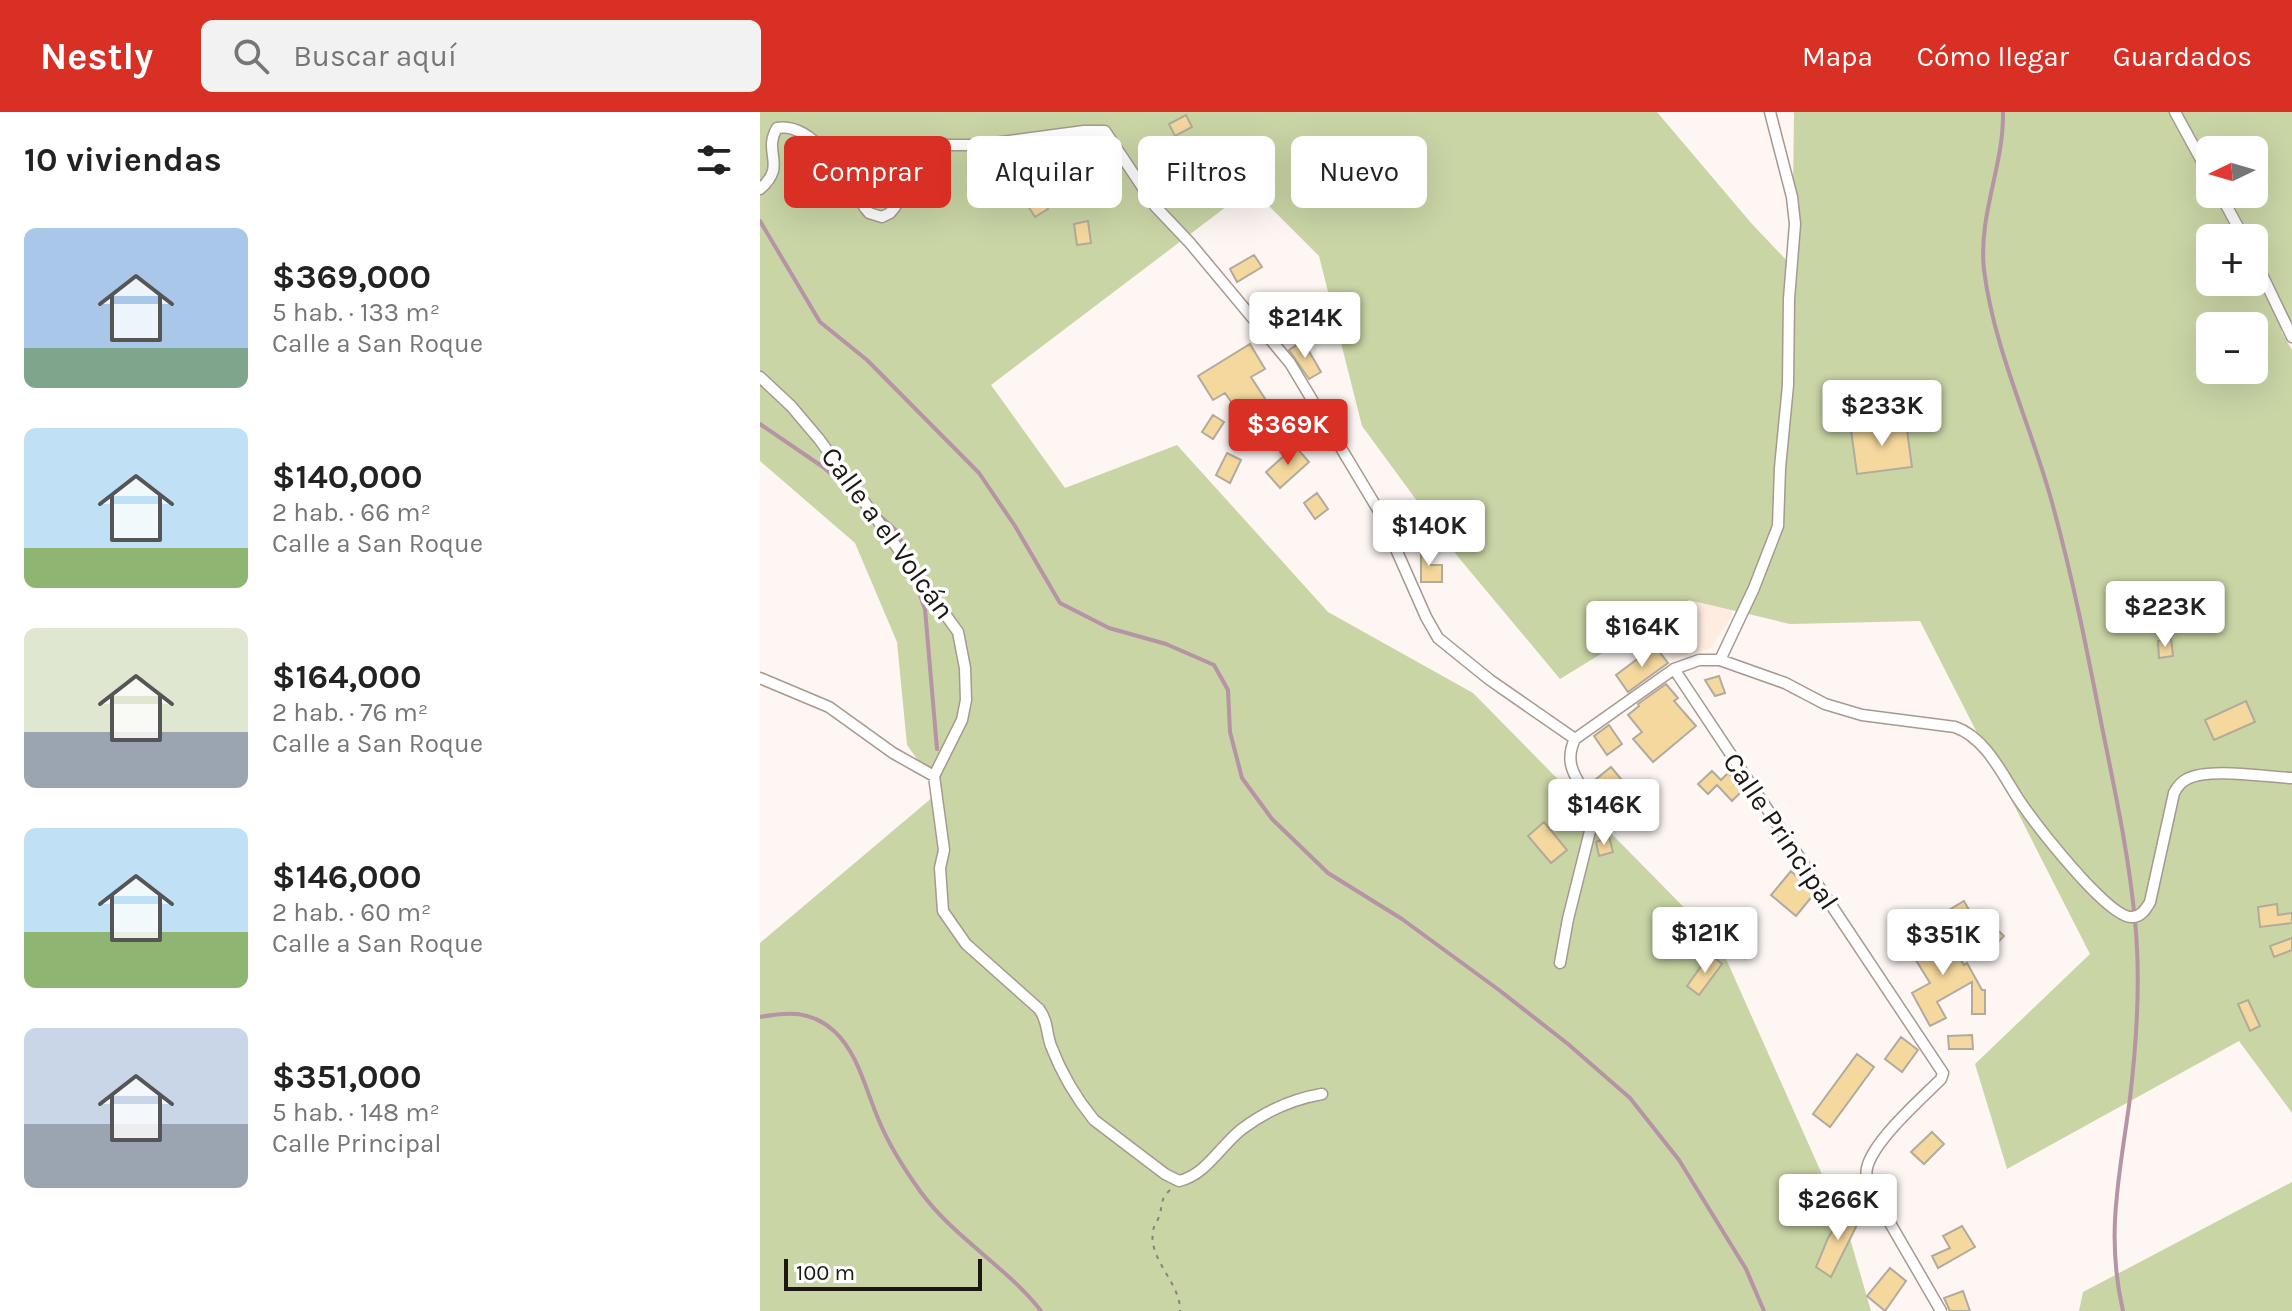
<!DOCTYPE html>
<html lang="es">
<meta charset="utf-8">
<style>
:root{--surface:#fff;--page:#f2f2f2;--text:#222;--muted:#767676;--accent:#d93025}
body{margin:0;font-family:Karla,sans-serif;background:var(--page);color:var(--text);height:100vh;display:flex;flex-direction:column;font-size:30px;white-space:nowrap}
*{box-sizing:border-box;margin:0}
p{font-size:26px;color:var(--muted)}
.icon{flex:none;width:44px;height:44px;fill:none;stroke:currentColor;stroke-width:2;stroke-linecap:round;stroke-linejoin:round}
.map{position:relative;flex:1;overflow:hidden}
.sheet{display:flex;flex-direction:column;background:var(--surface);width:760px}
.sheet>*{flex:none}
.guide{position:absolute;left:24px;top:24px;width:760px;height:72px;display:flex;gap:16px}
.needle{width:52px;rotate:265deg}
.fabs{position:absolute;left:1436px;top:24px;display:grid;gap:16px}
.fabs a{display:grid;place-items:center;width:72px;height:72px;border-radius:12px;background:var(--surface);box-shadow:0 8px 32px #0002;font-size:40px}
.scale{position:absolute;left:24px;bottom:20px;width:198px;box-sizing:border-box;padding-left:8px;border:4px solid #1d1714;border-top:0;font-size:22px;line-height:28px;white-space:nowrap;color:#1d1714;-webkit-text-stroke:6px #fff;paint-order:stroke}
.price{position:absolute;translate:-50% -68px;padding:0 18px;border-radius:8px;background:#fff;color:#222;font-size:26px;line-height:52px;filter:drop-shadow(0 2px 4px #0008)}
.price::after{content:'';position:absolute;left:50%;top:48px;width:24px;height:18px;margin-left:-12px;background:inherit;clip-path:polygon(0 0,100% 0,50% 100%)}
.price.active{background:var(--accent);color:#fff}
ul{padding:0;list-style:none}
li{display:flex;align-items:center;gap:24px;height:200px;padding:0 24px}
li span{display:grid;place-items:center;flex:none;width:224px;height:160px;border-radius:12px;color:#555}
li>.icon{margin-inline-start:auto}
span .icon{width:96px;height:96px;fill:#fffc;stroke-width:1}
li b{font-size:34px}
h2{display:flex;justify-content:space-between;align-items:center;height:96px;padding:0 24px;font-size:34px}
.chip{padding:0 28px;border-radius:12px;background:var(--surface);box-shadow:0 8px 32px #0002;font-size:28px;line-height:72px}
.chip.active{background:var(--accent);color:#fff}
header{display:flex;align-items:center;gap:48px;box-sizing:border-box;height:112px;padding:0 40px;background:var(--accent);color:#fff}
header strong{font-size:38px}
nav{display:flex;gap:44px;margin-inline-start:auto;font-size:28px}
.search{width:560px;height:72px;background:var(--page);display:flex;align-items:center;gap:20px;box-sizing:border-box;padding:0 28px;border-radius:12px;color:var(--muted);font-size:30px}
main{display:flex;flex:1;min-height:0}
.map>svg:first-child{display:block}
</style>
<header>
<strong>Nestly</strong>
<div class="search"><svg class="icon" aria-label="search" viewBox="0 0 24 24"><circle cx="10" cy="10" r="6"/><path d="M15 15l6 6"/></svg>Buscar aquí</div>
<nav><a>Mapa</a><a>Cómo llegar</a><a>Guardados</a></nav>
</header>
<main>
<section class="sheet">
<h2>10 viviendas<svg class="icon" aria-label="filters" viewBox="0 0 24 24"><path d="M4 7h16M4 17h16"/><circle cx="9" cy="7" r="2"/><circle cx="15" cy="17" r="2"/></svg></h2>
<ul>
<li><span style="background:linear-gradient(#a9c7e8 75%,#7fa58c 0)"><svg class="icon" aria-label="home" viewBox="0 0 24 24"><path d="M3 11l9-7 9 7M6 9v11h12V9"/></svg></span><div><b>$369,000</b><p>5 hab. · 133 m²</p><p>Calle a San Roque</p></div></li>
<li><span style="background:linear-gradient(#bfe0f5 75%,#8fb573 0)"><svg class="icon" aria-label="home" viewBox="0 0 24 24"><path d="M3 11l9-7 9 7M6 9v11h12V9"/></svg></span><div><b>$140,000</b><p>2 hab. · 66 m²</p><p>Calle a San Roque</p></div></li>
<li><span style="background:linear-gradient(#dfe7d0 65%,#9aa5b1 0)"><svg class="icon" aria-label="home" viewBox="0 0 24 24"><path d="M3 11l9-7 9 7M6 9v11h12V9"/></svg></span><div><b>$164,000</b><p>2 hab. · 76 m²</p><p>Calle a San Roque</p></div></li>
<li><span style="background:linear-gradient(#bfe0f5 65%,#8fb573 0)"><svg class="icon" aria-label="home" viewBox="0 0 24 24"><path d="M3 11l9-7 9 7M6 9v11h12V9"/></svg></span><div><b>$146,000</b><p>2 hab. · 60 m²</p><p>Calle a San Roque</p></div></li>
<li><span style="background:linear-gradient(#c9d6e8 60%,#9aa5b1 0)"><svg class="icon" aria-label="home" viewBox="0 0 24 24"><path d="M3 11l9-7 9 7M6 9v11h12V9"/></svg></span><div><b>$351,000</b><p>5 hab. · 148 m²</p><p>Calle Principal</p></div></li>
</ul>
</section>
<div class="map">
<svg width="1532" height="1199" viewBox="0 0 1532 1199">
<rect width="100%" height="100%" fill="#fdf6f3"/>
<path fill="#ffece1" d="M957,466L973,494L971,505L950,537L912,547L887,506Z"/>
<path fill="#c9d5a5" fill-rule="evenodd" d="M0,0H897L992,112L1032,154L1034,0H1532V209L1521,219L1532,238V1001L1479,929L1247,1057L1215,952L1330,842L1160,509L1030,512L929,488L800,567L699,446L602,314L559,144L491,76L231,273L305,376L417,333L568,500L713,581L959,831L1089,1123L1111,1199H0V831L180,679L147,633L137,530L95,431L0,349ZM1450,38H1494V82H1450ZM1450,126H1494V170H1450ZM1450,214H1494V258H1450Z
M1532,1070V1199H1319L1323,1180Z"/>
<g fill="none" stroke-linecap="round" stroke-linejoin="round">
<path stroke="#b693a5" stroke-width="4" d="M1243,0C1244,54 1218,103 1224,158C1234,237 1270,311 1291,387C1312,462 1327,538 1342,615C1355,679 1369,744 1375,809C1381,868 1377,927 1370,986C1360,1062 1345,1122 1363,1199
M0,109L60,210L107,248L219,361L255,414L300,491L349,516L406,532L454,553L468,578L470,620L482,666L512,707L568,761L642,807L739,878L808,932L870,986L919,1048L986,1157L1004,1199
M0,312L63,355L93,381
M121,405L138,420L145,439
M154,466L165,497L177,637
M0,905C28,900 51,898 74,919C99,942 106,980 120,1011C130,1035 145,1058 160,1079C194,1126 246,1154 281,1199"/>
</g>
<path fill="#f4d89e" stroke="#b2ab9d" stroke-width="2" d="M426,3L432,15L415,24L409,12Z
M273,75L288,97L275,105L261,83Z
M328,109L331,131L317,133L314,112Z
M494,143L502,155L477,170L470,157Z
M543,229L561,260L549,267L529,238Z
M490,232L505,257L491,265L511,296L507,299L516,314L496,326L465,281L453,288L438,264Z
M453,303L464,310L453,327L442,320Z
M1146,311L1152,355L1097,362L1091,318Z
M535,334L549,350L520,376L506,360Z
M467,341L481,348L470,371L456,363Z
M557,381L568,397L555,407L544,391Z
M666,430L670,453H682V470H661V431Z
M1411,527L1413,544L1399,546L1398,529Z
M895,534L908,551L868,580L856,563Z
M959,564L965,581L955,584L945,568Z
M906,572L918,586L914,589L936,614L893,650L873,627L882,620L868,603L879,594L878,592Z
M1486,589L1495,610L1454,628L1445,608Z
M849,613L862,632L847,643L834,624Z
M851,655L867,674L851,687L835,668Z
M952,659L961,668L968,661L984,677L972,689L957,673L948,682L938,672Z
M784,710L807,738L791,751L768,724Z
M849,725L853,740L839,744L836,730Z
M1031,759L1054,782L1036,804L1011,783Z
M1204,789L1212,803L1192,814L1184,801Z
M1517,792L1518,803L1532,801V811L1500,815L1498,795Z
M1232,813L1244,824L1234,834L1222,824Z
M1181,816L1204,853L1207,851L1222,878H1225V902H1212V870L1177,890L1186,906L1170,914L1152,881L1170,871L1149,837Z
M1532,826V838L1514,845L1510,834Z
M950,842L962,852L939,883L927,874Z
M1488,888L1500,914L1490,919L1478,892Z
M1212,923L1213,937H1189L1188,924Z
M1141,925L1158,938L1142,960L1125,947Z
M1097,942L1114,955L1070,1015L1053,1002Z
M1172,1020L1184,1032L1164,1052L1151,1040Z
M1088,1095L1102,1103L1071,1165L1056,1155L1068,1126Z
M1202,1114L1215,1135L1178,1156L1172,1144L1190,1136L1183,1124Z
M1130,1156L1146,1169L1125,1199L1107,1184Z
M1203,1179L1210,1199H1190L1184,1186Z"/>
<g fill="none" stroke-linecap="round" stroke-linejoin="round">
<g stroke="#a79990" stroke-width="13">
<path id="minor" d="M1415,0L1450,64
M0,77C28,53 2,41 17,16C54,9 88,69 105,96L109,101L122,105L130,101L135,95L161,46L177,33H219L324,19H345L395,94L430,131L530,251L620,401L666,505L678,526L730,568L815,627L914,557L939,548H960L1025,571L1065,592L1102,603L1195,615C1226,626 1242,662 1259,688C1274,710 1348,807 1372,805C1381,805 1386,797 1390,790L1414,681C1417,675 1421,670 1427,667C1449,655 1506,665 1532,666
M1460,82L1484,126
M1494,146L1532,225
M0,265L31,294L59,327L198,520L205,556L206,588L202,608L174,664L184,738L180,756L183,799L206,832L279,897C288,909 286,920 291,934C301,960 316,986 334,1008L405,1062L419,1069C446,1063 461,1033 482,1017C506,999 532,987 562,982
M960,548L994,476L1018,414L1020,356L1028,273L1029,187L1035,112L1032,85L1010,0
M914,557L1183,961L1181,967C1161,987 1113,1029 1107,1056C1105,1065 1108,1073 1112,1080L1181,1199
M0,566L69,595L133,641L174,664
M800,851L808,807L834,703C829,675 799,660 815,627"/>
</g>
<path stroke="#88827f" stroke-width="2" stroke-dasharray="4 6" stroke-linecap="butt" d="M410,1078C401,1086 403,1090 400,1101C399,1108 394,1112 393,1119C388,1148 421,1171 420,1199"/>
<use href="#minor" stroke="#fff" stroke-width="10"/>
</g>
<g text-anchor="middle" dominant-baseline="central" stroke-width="7" stroke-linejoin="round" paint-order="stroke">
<g font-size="28" fill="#1d1714" stroke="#fff">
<text transform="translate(128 421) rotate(54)">Calle a el Volcán</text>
<text transform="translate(1021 719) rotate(56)">Calle Principal</text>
</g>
</g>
</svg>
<div class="fabs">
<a><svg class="needle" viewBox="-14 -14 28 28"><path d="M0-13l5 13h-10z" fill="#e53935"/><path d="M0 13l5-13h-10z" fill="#767676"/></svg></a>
<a>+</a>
<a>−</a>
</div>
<div class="scale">100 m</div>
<b class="price" style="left:545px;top:248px">$214K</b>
<b class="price" style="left:1122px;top:336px">$233K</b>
<b class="price active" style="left:528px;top:355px">$369K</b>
<b class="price" style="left:669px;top:456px">$140K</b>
<b class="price" style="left:1405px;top:537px">$223K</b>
<b class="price" style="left:882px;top:557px">$164K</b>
<b class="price" style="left:844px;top:735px">$146K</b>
<b class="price" style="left:945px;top:863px">$121K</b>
<b class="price" style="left:1183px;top:865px">$351K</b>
<b class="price" style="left:1078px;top:1130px">$266K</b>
<div class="guide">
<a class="chip active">Comprar</a>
<a class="chip">Alquilar</a>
<a class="chip">Filtros</a>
<a class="chip">Nuevo</a>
</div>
</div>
</main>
